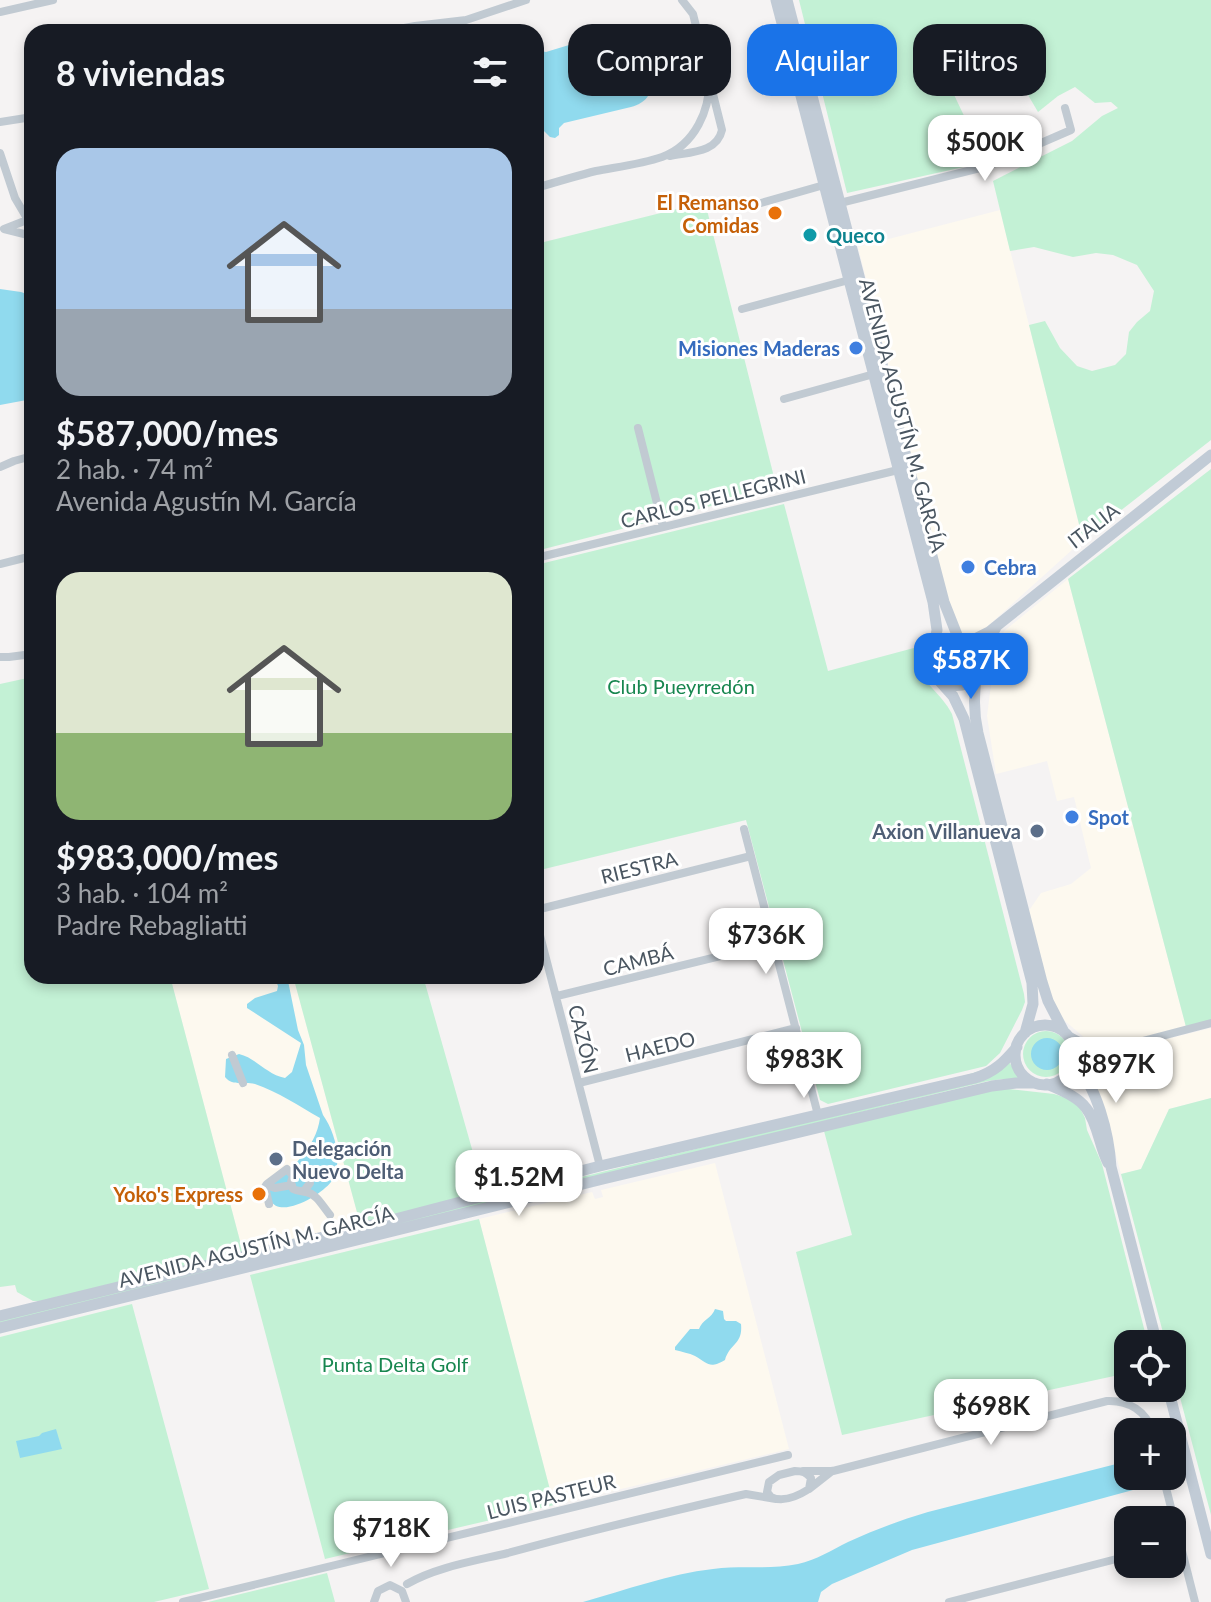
<!DOCTYPE html>
<html lang="es">
<meta charset="utf-8">
<style>
:root{--surface:#171b24;--page:#20242c;--text:#f1f3f6;--muted:#9ea1a6;--accent:#1a73e8}
body{margin:0;font-family:Lato,sans-serif;background:var(--page);color:var(--text);height:100vh;display:flex;flex-direction:column;font-size:30px;white-space:nowrap}
*{box-sizing:border-box;margin:0}
p{font-size:26px;color:var(--muted)}
.icon{flex:none;width:44px;height:44px;fill:none;stroke:currentColor;stroke-width:2;stroke-linecap:round;stroke-linejoin:round}
.map{position:relative;flex:1;overflow:hidden}
.details{position:absolute;left:24px;top:24px;width:520px;height:960px;display:flex;flex-direction:column;background:var(--surface);border-radius:24px;box-shadow:0 4px 12px #0003}
.details>*{flex:none}
.guide{position:absolute;left:568px;top:24px;width:522px;height:72px;display:flex;gap:16px}
.tools{position:absolute;left:1114px;top:1330px;display:grid;gap:16px}
.tools a{display:grid;place-items:center;width:72px;height:72px;border-radius:16px;background:var(--surface);box-shadow:0 4px 12px #0003;font-size:40px}
.price{position:absolute;translate:-50% -68px;padding:0 18px;border-radius:16px;background:#fff;color:#222;font-size:26px;line-height:52px;filter:drop-shadow(0 2px 4px #0008)}
.price::after{content:'';position:absolute;left:50%;top:48px;width:24px;height:18px;margin-left:-12px;background:inherit;clip-path:polygon(0 0,100% 0,50% 100%)}
.price.active{background:var(--accent);color:#fff}
ul{padding:0;list-style:none}
li{display:grid;align-content:center;gap:16px;height:424px;padding:0 32px}
li span{display:grid;place-items:center;height:248px;border-radius:24px;color:#555}
li>.icon{margin-inline-start:auto}
span .icon{width:144px;height:144px;fill:#fffc;stroke-width:1}
li b{font-size:34px}
h2{display:flex;justify-content:space-between;align-items:center;height:96px;padding:0 32px;font-size:34px}
.tag{padding:0 28px;border-radius:24px;background:var(--surface);box-shadow:0 4px 12px #0003;font-size:28px;line-height:72px}
.tag.active{background:var(--accent);color:#fff}
.map>svg:first-child{display:block}
</style>
<div class="map">
<svg width="1211" height="1602" viewBox="0 0 1211 1602">
<rect width="100%" height="100%" fill="#f5f3f3"/>
<path fill="#fdf9ef" d="M1000,210L1083,540L979,634L967,636L957,631L954,625L858,247Z
M1068,579L1186,1027L1113,1045H1098L1086,1039L1065,1021L1057,1011L1047,986L1028,912L1041,893L1071,884L1091,868L1074,797L1057,801L1047,761L996,774L987,716L994,662L1004,631Z
M170,976H293L361,1227L244,1256Z
M1211,1028V1098L1169,1109L1141,1169L1121,1174L1100,1096L1086,1074L1084,1066L1088,1059Z
M715,1163L789,1449L554,1505L479,1219L592,1192L595,1199L603,1197L601,1190Z"/>
<path fill="#c3f1d5" d="M799,0H1211V440L1083,540L1029,325L1045,321L1060,348L1077,366L1092,371L1115,365L1126,354L1129,332L1137,322L1150,311L1154,291L1137,265L1113,255L1096,253L1073,257L1034,247L1010,251L993,181L1072,141L1102,116L1118,108L1111,102L1095,103L1075,87L1058,96L1038,112L1028,95L1019,55L1011,49L1003,38L987,40L944,24L938,38L947,80L986,162L847,193Z
M705,202L777,489L536,551V244Z
M1211,469V1020L1186,1027L1068,579Z
M784,504L828,671L925,645C909,680 939,687 952,714L1024,994L1025,1002L1022,1010L1000,1053L986,1066L828,1104L820,1100L746,820L536,871V565Z
M937 664a17 17 0 1 1 34 0a17 17 0 1 1-34 0Z
M32,677V976H170L244,1256L42,1301H33L17,1292L15,1285L0,1287V684Z
M293,976H423L485,1195L361,1227Z
M1023 1054a23 23 0 1 1 46 0a23 23 0 1 1-46 0Z
M1009,1062L1022,1081L1003,1079L988,1081L0,1323V1320L842,1113Z
M999,1088L1054,1094L1070,1099L1079,1106L1085,1118L1087,1130L1102,1164L1148,1344H1128V1373L842,1435L796,1252L852,1235L824,1131Z
M1211,1098V1515L1172,1367V1344H1166L1121,1174L1141,1169L1169,1109Z
M479,1219L554,1505L325,1559L250,1275Z
M132,1304L209,1589L154,1602H0V1337Z
M327,1573L335,1602H208Z"/>
<path fill="#90daee" d="M621,32C626,33 630,33 634,35C642,40 644,50 646,58C652,80 658,99 631,107L564,123L559,128V135L555,138L550,137L543,130L536,131V46L541,51L546,52L592,38Z
M0,289L21,292L32,296V399L0,405Z
M274,976H287L298,1030L304,1045L306,1065L323,1115C335,1132 344,1163 331,1182C322,1194 281,1220 270,1200C268,1196 269,1192 268,1187C290,1171 316,1148 320,1118C299,1106 278,1092 255,1084C243,1081 233,1087 225,1077L226,1059L239,1054C256,1058 266,1074 285,1078L292,1072L301,1043L247,1008V1004L255,998L277,991L278,986Z
M1031 1054a16 16 0 1 1 32 0a16 16 0 1 1-32 0Z
M715,1309L723,1311L724,1319L726,1321H736L741,1324C743,1345 730,1343 725,1360C709,1369 709,1364 695,1356C689,1353 682,1352 675,1350V1347L690,1329H699C702,1320 712,1318 715,1309Z
M56,1429L62,1449L20,1458L16,1441L39,1436L42,1433Z
M1128,1461V1476H1148V1483L1144,1487L912,1550L832,1584L821,1592L818,1602H583C626,1590 669,1574 713,1569C741,1565 769,1570 798,1564C816,1560 832,1550 848,1542C874,1530 901,1520 928,1512Z"/>
<g fill="none" stroke-linecap="round" stroke-linejoin="round">
<path stroke="#c1cad2" stroke-width="8" d="M0,12L53,0
M383,32L415,26L466,20L526,0
M0,122L32,117
M0,153L15,198L28,220L32,232
M670,156C690,152 717,153 722,130L693,14L682,0
M536,188C556,182 576,176 596,171C617,167 642,164 662,157C695,145 711,109 709,77
M761,203L824,185
M840,203L988,166L1071,130L1065,108
M32,218L4,229L32,236
M742,309L849,280
M784,399L874,374
M638,428L663,527
M0,467L14,461L32,456
M536,558L898,470
M0,564L32,556
M0,657H9L32,654
M744,829L818,1115
M536,910L751,856
M536,920L600,1166
M557,996L774,943
M1068,1035L1089,1046L1103,1049
M232,1055L243,1083
M1074,1059L1211,1023
M579,1083L796,1028
M266,1185L275,1188L292,1185
M304,1191L310,1183L308,1176L301,1173L293,1176L291,1182L293,1189C297,1191 302,1191 306,1192C317,1194 323,1207 330,1215
M269,1204L265,1187L267,1184L287,1169L293,1176
M795,1471C803,1471 806,1472 811,1478L809,1489C798,1496 783,1503 771,1497L767,1492L769,1482L779,1475Z
M803,1471H833L1107,1401C1129,1400 1146,1411 1153,1432
M1163,1476L1195,1602
M809,1489L832,1471
M407,1584C436,1567 475,1561 508,1553C584,1532 660,1514 737,1496L746,1494L776,1499
M183,1602L788,1455
M374,1602L378,1591L390,1585L402,1591L406,1602
M949,1602L1128,1556"/>
<path stroke="#c1cbd6" stroke-width="11" d="M776,0L933,602L937,630L931,662L932,669L935,676L953,696L964,719L1032,983L1033,1004L1025,1033
M787,0L944,602L959,640
M963,641L975,639L989,632L1211,455
M935,650C972,608 1005,698 944,684
M979,662L996,627
M977,671C974,693 973,711 978,733L1042,982L1048,1001L1064,1032
M1015 1055a30 30 0 1 1 60 0a30 30 0 1 1-60 0Z
M1074,1063C1097,1086 1109,1134 1111,1167L1157,1344
M1047,1084C1060,1090 1077,1096 1086,1108C1098,1123 1099,1146 1108,1163
M0,1316L376,1224L600,1166L975,1078C995,1072 1004,1062 1017,1047
M0,1328L603,1179L992,1086L1016,1083H1035
M1168,1388L1211,1554"/>
</g>
<g fill="#e8710a" stroke="#fff" stroke-width="3">
<circle cx="775" cy="213" r="8"/>
<circle cx="259" cy="1194" r="8"/>
</g>
<circle fill="#0f9aa8" stroke="#fff" stroke-width="3" cx="810" cy="235" r="8"/>
<g fill="#3f7fe0" stroke="#fff" stroke-width="3">
<circle cx="856" cy="348" r="8"/>
<circle cx="968" cy="567" r="8"/>
<circle cx="1072" cy="817" r="8"/>
</g>
<g fill="#5c6f8a" stroke="#fff" stroke-width="3">
<circle cx="1037" cy="831" r="8"/>
<circle cx="276" cy="1159" r="8"/>
</g>
<g text-anchor="middle" dominant-baseline="central" stroke-width="6" stroke-linejoin="round" paint-order="stroke">
<g font-size="20" font-weight="bold" fill="#c56008" stroke="#fff" text-anchor="end">
<text x="759" y="202">El Remanso<tspan x="759" dy="23">Comidas</tspan></text>
<text x="243" y="1194">Yoko's Express</text>
</g>
<g font-size="20" font-weight="bold" fill="#0d838f" stroke="#fff" text-anchor="start">
<text x="826" y="235">Queco</text>
</g>
<g font-size="20" font-weight="bold" fill="#366cbe" stroke="#fff" text-anchor="start">
<text x="840" y="348" text-anchor="end">Misiones Maderas</text>
<text x="984" y="567">Cebra</text>
<text x="1088" y="817">Spot</text>
</g>
<g font-size="20" fill="#4a5661" stroke="#fff">
<text transform="translate(903 415) rotate(75)">AVENIDA AGUSTÍN M. GARCÍA</text>
<text transform="translate(713 498) rotate(-14)">CARLOS PELLEGRINI</text>
<text transform="translate(1093 525) rotate(-38)">ITALIA</text>
<text transform="translate(639 867) rotate(-14)">RIESTRA</text>
<text transform="translate(638 960) rotate(-14)">CAMBÁ</text>
<text transform="translate(584 1039) rotate(76)">CAZÓN</text>
<text transform="translate(660 1046) rotate(-14)">HAEDO</text>
<text transform="translate(256 1246) rotate(-14)">AVENIDA AGUSTÍN M. GARCÍA</text>
<text transform="translate(551 1496) rotate(-14)">LUIS PASTEUR</text>
</g>
<g font-size="20" fill="#17864f" stroke="#fff">
<text x="681" y="686">Club Pueyrredón</text>
<text x="395" y="1364">Punta Delta Golf</text>
</g>
<g font-size="20" font-weight="bold" fill="#4e5e75" stroke="#fff" text-anchor="end">
<text x="1021" y="831">Axion Villanueva</text>
<text x="292" y="1148" text-anchor="start">Delegación<tspan x="292" dy="23">Nuevo Delta</tspan></text>
</g>
</g>
</svg>
<div class="tools">
<a><svg class="icon" aria-label="locate" viewBox="0 0 24 24"><circle cx="12" cy="12" r="6"/><path d="M12 2v4M12 18v4M2 12h4M18 12h4"/></svg></a>
<a>+</a>
<a>−</a>
</div>
<b class="price" style="left:985px;top:183px">$500K</b>
<b class="price active" style="left:971px;top:701px">$587K</b>
<b class="price" style="left:766px;top:976px">$736K</b>
<b class="price" style="left:804px;top:1100px">$983K</b>
<b class="price" style="left:1116px;top:1105px">$897K</b>
<b class="price" style="left:519px;top:1218px">$1.52M</b>
<b class="price" style="left:991px;top:1447px">$698K</b>
<b class="price" style="left:391px;top:1569px">$718K</b>
<div class="guide">
<a class="tag">Comprar</a>
<a class="tag active">Alquilar</a>
<a class="tag">Filtros</a>
</div>
<section class="details">
<h2>8 viviendas<svg class="icon" aria-label="filters" viewBox="0 0 24 24"><path d="M4 7h16M4 17h16"/><circle cx="9" cy="7" r="2"/><circle cx="15" cy="17" r="2"/></svg></h2>
<ul>
<li><span style="background:linear-gradient(#a9c7e8 65%,#9aa5b1 0)"><svg class="icon" aria-label="home" viewBox="0 0 24 24"><path d="M3 11l9-7 9 7M6 9v11h12V9"/></svg></span><div><b>$587,000/mes</b><p>2 hab. · 74 m²</p><p>Avenida Agustín M. García</p></div></li>
<li><span style="background:linear-gradient(#dfe7d0 65%,#8fb573 0)"><svg class="icon" aria-label="home" viewBox="0 0 24 24"><path d="M3 11l9-7 9 7M6 9v11h12V9"/></svg></span><div><b>$983,000/mes</b><p>3 hab. · 104 m²</p><p>Padre Rebagliatti</p></div></li>
</ul>
</section>
</div>
